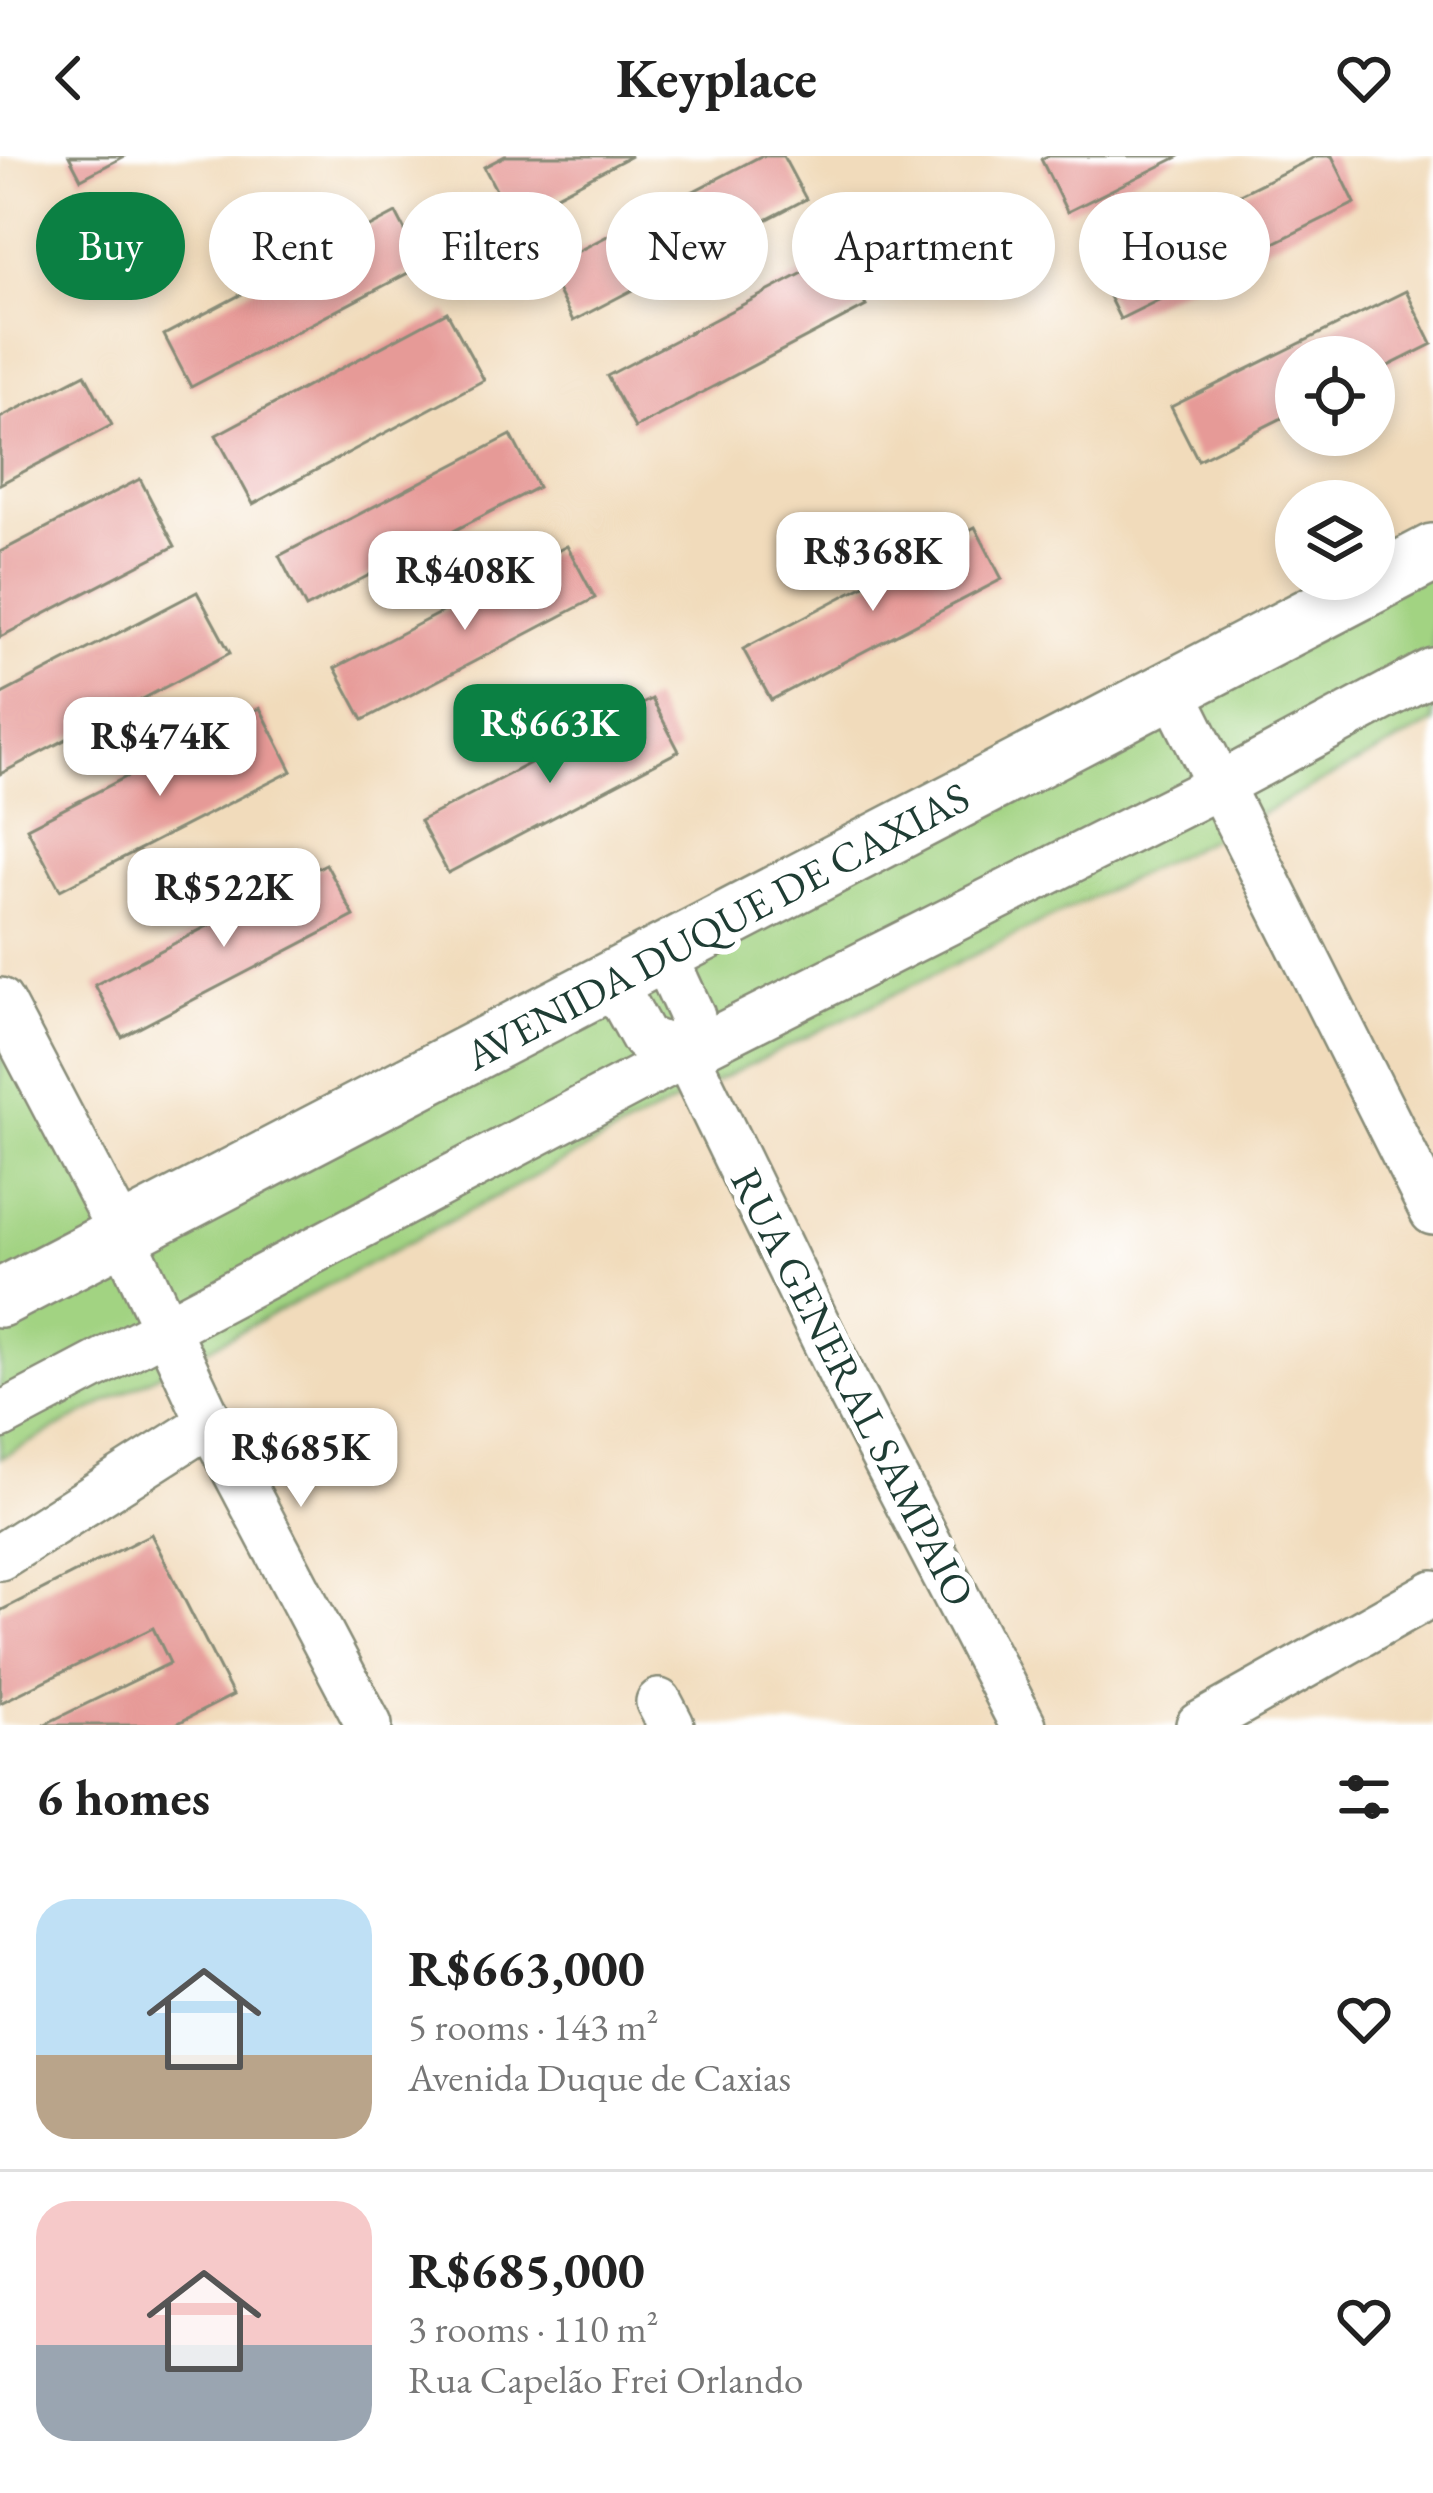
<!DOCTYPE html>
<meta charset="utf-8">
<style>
:root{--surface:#fff;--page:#f6f6f6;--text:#222;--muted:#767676;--line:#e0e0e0;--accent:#0b8043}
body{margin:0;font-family:"EB Garamond",serif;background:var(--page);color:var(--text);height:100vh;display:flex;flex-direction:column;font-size:45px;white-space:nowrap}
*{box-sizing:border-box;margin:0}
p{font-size:39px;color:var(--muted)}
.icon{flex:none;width:66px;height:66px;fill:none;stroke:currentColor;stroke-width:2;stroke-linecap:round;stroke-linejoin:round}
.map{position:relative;height:1569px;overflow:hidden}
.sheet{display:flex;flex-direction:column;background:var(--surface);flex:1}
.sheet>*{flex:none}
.banner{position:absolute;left:36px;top:36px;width:1362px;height:108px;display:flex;gap:24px}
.controls{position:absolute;left:1275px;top:180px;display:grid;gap:24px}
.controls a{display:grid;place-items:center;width:120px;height:120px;border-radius:50%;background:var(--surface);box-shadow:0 6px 18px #0003;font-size:60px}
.price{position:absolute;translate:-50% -102px;padding:0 27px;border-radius:24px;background:#fff;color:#222;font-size:39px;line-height:78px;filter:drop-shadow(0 3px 6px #0008)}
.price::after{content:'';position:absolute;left:50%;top:72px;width:36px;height:27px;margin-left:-18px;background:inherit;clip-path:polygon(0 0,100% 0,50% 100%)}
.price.selected{background:var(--accent);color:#fff}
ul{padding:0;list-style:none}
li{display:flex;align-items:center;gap:36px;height:300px;padding:0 36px}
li+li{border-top:3px solid var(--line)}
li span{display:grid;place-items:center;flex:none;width:336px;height:240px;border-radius:36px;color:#555}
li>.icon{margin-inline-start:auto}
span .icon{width:144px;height:144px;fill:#fffc;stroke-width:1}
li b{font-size:51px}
h2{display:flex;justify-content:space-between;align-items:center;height:144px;padding:0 36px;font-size:51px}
.chip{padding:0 42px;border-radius:54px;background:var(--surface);box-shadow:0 6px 18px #0003;font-size:42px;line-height:108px}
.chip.selected{background:var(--accent);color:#fff}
header{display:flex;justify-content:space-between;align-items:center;height:156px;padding:0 36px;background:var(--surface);font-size:54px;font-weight:700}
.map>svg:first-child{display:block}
</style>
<header><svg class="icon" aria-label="back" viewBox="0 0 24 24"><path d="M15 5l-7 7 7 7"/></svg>Keyplace<svg class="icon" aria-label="heart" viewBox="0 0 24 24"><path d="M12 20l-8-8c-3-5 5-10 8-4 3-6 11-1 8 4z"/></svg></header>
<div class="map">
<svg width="1433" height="1569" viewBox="0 0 1433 1569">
<rect width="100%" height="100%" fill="#fff"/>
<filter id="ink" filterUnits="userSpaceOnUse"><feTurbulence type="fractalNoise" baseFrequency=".00833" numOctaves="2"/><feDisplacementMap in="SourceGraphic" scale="24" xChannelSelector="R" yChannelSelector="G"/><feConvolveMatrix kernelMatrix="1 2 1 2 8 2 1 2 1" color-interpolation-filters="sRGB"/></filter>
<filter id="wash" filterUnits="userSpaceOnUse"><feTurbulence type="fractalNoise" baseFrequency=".004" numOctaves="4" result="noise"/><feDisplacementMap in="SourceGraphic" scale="48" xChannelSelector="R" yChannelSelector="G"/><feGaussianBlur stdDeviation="2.7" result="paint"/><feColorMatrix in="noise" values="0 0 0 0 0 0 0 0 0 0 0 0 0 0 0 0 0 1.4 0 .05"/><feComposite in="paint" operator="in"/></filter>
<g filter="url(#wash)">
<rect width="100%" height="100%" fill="#f1dbbb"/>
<path fill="#a2d382" stroke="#60885b" stroke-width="3" d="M1433,387V567L1238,670L702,932L0,1302V847L120,1073Z"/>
<g id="blocks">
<path fill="#e69a97" d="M69,0H125L81,23Z
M505,0H631L511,63L484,11Z
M761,0H783L806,43L573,165L546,112Z
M1048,0H1180L1067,56L1041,3Z
M1317,0H1332L1355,47L1120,163L1094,110Z
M396,57L423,109L191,231L164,179Z
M839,98L866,150L635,272L607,220Z
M1406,135L1432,188L1374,217V201H1296V255L1198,304L1171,251Z
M447,156L484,224L253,348L216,279Z
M85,218L112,269L0,328V262Z
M511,279L538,331L306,452L279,400Z
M140,323L175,390L0,481V396Z
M975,371L1002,423L771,544L743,493Z
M567,390L595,442L363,564L335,512Z
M197,436L230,497L0,618V539Z
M652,543L679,595L448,717L420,665Z
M260,552L292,615L60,734L27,672Z
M326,708L354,760L122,881L95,829Z
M151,1378L233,1539L174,1569H43L170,1507L153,1472L0,1547V1455Z"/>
</g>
</g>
<g filter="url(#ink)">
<use href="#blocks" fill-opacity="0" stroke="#888c78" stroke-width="3"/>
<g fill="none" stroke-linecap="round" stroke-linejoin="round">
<g stroke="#888c78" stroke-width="50">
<path id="minor" d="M1172,534L1433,1056
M664,799L692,860L686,898L847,1230L1023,1569
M613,826L644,882L686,898
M0,845L122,1078L210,1267L369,1569
M0,1260L686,898L1218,630L1433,515
M0,1401L210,1267
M659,1546L671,1569
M1199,1569L1433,1437"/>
</g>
<g stroke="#888c78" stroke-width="62">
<path id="major" d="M0,1142L1433,397"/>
</g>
<use href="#minor" stroke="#fff" stroke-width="45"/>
<use href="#major" stroke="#fff" stroke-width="57"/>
</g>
</g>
<g text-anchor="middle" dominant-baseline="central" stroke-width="12" stroke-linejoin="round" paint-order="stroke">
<g font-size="42" fill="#1f3d34" stroke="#fff">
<text transform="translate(717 770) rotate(-28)">AVENIDA DUQUE DE CAXIAS</text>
<text transform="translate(853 1231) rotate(63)">RUA GENERAL SAMPAIO</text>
</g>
</g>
</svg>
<div class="controls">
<a><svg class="icon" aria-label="locate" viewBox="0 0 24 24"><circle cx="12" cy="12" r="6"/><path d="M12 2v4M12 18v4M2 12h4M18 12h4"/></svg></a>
<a><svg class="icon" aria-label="layers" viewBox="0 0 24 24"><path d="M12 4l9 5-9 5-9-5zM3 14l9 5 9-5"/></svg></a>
</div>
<b class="price" style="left:873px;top:458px">R$368K</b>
<b class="price" style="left:465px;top:477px">R$408K</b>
<b class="price selected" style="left:550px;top:630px">R$663K</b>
<b class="price" style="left:160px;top:643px">R$474K</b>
<b class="price" style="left:224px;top:794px">R$522K</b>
<b class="price" style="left:301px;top:1354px">R$685K</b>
<div class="banner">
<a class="chip selected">Buy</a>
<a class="chip">Rent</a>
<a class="chip">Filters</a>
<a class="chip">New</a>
<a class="chip">Apartment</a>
<a class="chip">House</a>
</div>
</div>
<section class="sheet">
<h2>6 homes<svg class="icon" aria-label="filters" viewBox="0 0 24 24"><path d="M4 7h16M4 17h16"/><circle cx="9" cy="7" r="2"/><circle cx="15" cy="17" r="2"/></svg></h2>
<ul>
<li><span style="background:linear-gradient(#bfe0f5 65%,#b9a48a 0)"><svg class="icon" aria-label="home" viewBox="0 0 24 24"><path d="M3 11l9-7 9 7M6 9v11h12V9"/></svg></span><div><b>R$663,000</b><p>5 rooms · 143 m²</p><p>Avenida Duque de Caxias</p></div><svg class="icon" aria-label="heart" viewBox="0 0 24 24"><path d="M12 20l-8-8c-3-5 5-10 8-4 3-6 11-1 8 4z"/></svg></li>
<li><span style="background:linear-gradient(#f6c9c9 60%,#9aa5b1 0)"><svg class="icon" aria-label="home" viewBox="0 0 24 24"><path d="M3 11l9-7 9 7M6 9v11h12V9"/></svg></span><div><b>R$685,000</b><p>3 rooms · 110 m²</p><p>Rua Capelão Frei Orlando</p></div><svg class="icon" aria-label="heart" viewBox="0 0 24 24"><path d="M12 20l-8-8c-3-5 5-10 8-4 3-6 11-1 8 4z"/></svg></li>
</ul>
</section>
